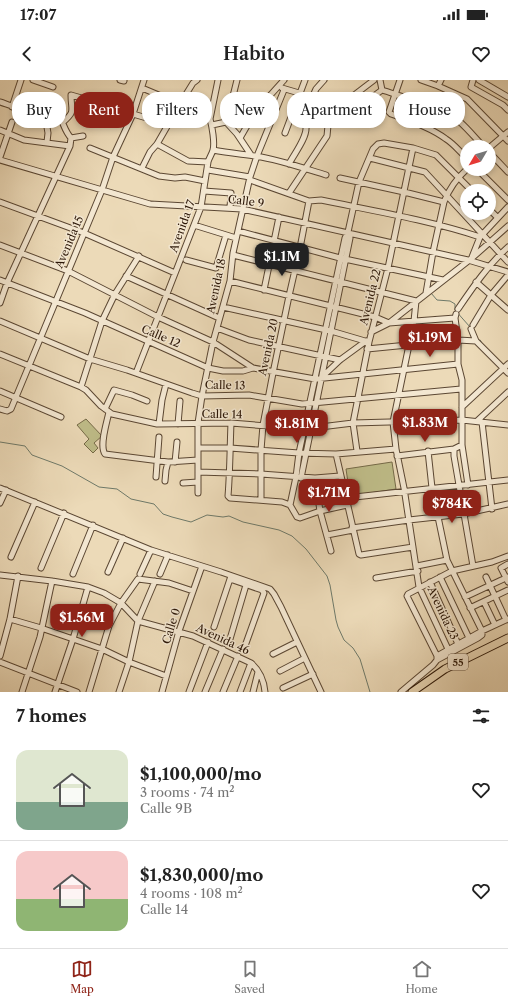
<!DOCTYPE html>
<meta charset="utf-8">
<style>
:root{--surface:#fff;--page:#f2f2f2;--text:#222;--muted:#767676;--line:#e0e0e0;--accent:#8f2418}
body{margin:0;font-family:"Libre Caslon Text",serif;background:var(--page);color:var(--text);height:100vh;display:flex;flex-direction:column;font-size:15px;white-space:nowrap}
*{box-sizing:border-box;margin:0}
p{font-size:13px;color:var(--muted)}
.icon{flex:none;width:22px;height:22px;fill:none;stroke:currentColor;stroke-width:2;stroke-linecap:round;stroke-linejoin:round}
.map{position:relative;height:612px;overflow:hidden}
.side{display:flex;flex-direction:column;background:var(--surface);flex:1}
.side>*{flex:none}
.banner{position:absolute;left:12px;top:12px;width:484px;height:36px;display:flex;gap:8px}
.needle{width:26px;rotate:232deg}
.tools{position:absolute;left:460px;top:60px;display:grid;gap:8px}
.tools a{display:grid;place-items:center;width:36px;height:36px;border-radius:50%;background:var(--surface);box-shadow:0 2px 6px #0003;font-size:20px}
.price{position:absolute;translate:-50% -34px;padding:0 9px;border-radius:8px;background:var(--accent);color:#fff;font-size:13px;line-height:26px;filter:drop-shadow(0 1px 2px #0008)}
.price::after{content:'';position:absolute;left:50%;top:24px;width:12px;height:9px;margin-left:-6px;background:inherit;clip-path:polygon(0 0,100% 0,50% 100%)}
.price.on{background:#222;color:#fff}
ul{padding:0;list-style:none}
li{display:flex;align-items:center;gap:12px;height:100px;padding:0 16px}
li+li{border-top:1px solid var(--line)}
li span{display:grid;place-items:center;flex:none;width:112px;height:80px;border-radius:12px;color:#555}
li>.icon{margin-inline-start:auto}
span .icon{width:48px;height:48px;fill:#fffc;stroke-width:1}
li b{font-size:17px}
h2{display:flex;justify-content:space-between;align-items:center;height:48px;padding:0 16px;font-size:17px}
.tag{padding:0 14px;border-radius:16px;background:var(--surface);box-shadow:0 2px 6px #0003;font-size:14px;line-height:36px}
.tag.on{background:var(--accent);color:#fff}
.status{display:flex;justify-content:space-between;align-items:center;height:28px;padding:0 20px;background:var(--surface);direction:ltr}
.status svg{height:11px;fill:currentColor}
header{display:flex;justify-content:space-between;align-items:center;height:52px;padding:0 16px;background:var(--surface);font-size:18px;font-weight:600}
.dock{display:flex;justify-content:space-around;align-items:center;height:56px;border-top:1px solid var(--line);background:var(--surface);font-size:11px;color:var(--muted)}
.dock a{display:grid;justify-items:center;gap:2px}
.dock .on{color:var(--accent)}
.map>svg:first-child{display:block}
</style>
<div class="status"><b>17:07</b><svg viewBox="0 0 49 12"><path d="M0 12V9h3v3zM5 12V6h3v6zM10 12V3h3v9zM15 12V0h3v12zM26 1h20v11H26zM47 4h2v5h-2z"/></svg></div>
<header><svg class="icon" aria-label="back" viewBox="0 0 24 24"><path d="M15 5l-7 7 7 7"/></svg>Habito<svg class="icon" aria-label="heart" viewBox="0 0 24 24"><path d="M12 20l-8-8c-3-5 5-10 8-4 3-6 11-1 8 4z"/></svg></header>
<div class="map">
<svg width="508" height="612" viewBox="0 0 508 612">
<rect width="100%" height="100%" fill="#ecdab8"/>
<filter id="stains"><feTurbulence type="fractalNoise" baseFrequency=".005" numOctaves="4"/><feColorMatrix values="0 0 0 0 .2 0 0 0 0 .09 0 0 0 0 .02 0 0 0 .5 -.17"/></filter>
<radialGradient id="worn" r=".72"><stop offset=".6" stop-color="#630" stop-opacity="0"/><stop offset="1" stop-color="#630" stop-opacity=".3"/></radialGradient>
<path fill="#bfbd89" stroke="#756a48" d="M338,26L343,31L334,40L329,35Z
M86,339L102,356L94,363L98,368L93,373L84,364L89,359L77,345Z
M392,382L396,409L350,416L346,389Z"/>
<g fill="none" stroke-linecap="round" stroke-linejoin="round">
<path stroke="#6e7969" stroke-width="1" d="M431,213L437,220L450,221L455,224V230L470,247
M480,260L483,265
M0,362L25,366L32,375L62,386L99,407L117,409L131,419L154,424L163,434L172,437L191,442L207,435L223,437L229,436L243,442L279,450L292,456L306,469L327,496L330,505L336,540L338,547L344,560L353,568L360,579L370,612"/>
<g stroke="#5b4733" stroke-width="7">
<path id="minor" d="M33,0L53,7
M120,0L124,1
M380,0L382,10
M400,0L389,32L391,34C410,41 430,47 446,59C454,64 460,72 467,78
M421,0L438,6L467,19L508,61
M473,0L471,7L503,25L508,30
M479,0L508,17
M438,6L441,0
M142,8L180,24
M282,8L299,13
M382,10C403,17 444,28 460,42C469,50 476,59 484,67
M0,22C4,23 8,25 12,26C23,29 49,26 57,34C64,41 63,49 71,58
M12,27L21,0
M44,30L48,53L47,62
M133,34L150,39
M348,36L362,28L367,21L382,10
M63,42C76,31 71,31 71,15L113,27
M212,45L226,42L237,54L251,75
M230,46C235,41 247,33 242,25C239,22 236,19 233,16L237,0
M423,46L431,26
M0,50L24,60L70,66
M285,53L305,0
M71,58L83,56
M240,58L255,32L284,0
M157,64L188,81L208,82
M90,68L159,96L175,98L185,97L205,101
M489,68L508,52
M213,70C228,73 242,74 256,76C280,80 303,88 326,95
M489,72L508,92
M0,77L12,42
M370,78L425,92L508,182
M0,80L150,124L242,129L468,180L508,192
M289,84C294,74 307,58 306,47C306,44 303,41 303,38L316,9L324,0
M142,88L150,72L157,64L180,24L193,3L197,0
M477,89L508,120
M208,90L250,97
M340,98L404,112L444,122
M250,100L309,121L321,120C374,131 428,140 480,157
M204,111L231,113L230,128
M289,113L327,56L329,35L337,25L353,16L374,0
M0,122L84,153L175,193
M489,129L497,137
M194,145L236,158
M238,151L340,178L443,200
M0,165L68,191L158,237L213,262L253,288
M233,175L416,221L414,241L393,342L396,369L404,408L419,507L448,569
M472,177L480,157L508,127
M186,180L216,188L226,155
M126,196L219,238
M0,200L85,233L208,288L223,291H243L253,288L315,299L458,284
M230,201L375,237L389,243L455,238
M476,202L508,230
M264,210L279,137
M426,213L433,172L444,122C449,109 457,98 467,89
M0,223L7,203L70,66L71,58
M223,227L331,251L365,261
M458,229C473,207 488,185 508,167
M456,234L455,238L458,260V284L462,300V365L468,405
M0,241L90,279L127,290L192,313L202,316L249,315L302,324L461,309
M473,245L491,215L508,195
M217,248L249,260L340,280
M471,249L476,261L508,293
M371,252L389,243L472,178L508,146
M367,269L458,260L476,261
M0,274L81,307L86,310L101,326L112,334L157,344L231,343L304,349L353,343L462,340L508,345
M136,293L201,127L208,82C209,78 212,74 213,70C215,63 212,46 210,39L218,0
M323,296L340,280L366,261
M81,307L102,241L115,214L139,176
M0,311L61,337
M462,327L508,284
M0,329L7,331L11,329L102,110L113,77L133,34L144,0
M105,329L114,310L132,315L147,321
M109,332C107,342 99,366 105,374L168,382L198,380
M477,341L508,312
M482,342L492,429
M231,343C230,367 230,392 228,416L230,418L282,422L290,425L297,437L300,438L320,431L347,425
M159,344L162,320L166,304
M178,344L180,321
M462,365L454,369V376L473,486
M198,368H230L299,373L336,374L396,369
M357,371L353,343L369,262L388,188L413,68
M428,371L432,408L447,480L482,551V555L478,558L437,580
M336,374L359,474L361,475L413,467
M397,376L454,369
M175,382L177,362
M198,392L261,394L315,398L340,396
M156,397L159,357
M301,398L350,158L348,152
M315,398L320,431L331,471
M165,401L166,390L168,382
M183,403L198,402
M0,408L151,470L221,492L270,509L274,514L281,527L321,612
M198,413V343L202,316L213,262L230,201L233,173L250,97L257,76L284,10
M346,418L508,400
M261,420V370L263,345L273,293L289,216L300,168L309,121
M0,423L6,410
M290,425L296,397L299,373L345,158L348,152L359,102L373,69L378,64L384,63L413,68L436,75L472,111
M352,448L409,440L463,434L508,424
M327,455L353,450
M11,477L35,422
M508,484L501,488L508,502
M417,486L447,480
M41,488L64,433
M108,492L123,458
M73,494L93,445
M140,494L151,470
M160,494L168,475
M0,495L52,501L88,507L104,513L121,523L138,541L193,556L251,583C259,590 264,601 265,612
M440,497L469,558
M486,497L506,540
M376,498L418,491
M230,499L262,510L264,513L245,566
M430,502L458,564
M465,517L508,497
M484,522L495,545
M470,528L508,510
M10,539L41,548L102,569L129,582L166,596
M214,547L231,496
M230,559L246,505
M273,574L297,562
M0,576L10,539L18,496
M437,576L482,551L508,539
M0,582L77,612
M280,591L305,578
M283,608L313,594
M22,612L40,557L52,501
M55,612L73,559L88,507
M89,612L109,546L121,523L138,499L169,503L193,511
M119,612L129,582L138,541L155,501
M162,612L179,551L202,486
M189,612L208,562
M205,612L223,569
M223,612L238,576
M240,612L251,583
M253,612L258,592
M401,612L433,585L437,580V576L407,516L408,514L452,491L492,482L508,476"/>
</g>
<g stroke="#2b1607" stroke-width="9">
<path id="highway" d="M412,612L445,589L508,558"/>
</g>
<use href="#minor" stroke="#f3e7d1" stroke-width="5"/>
<use href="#highway" stroke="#ecdab8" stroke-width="7"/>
</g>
<g text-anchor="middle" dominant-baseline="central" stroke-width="3" stroke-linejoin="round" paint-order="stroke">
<rect fill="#f3e7d1" stroke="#675544" stroke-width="1" x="448" y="574" width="20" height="16" rx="3"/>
<g font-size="10" font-weight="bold" fill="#2b1607">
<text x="458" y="582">55</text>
</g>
<g font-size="11" fill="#2b1607" stroke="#f3e7d1">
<text transform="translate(246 121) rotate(7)">Calle 9</text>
<text transform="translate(182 146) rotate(-70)">Avenida 17</text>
<text transform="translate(69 162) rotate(-67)">Avenida 15</text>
<text transform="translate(216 206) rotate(-78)">Avenida 18</text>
<text transform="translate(370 217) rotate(-76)">Avenida 22</text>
<text transform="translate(161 256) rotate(23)">Calle 12</text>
<text transform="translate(268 267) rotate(-78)">Avenida 20</text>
<text transform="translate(225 305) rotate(1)">Calle 13</text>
<text transform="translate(222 334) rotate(1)">Calle 14</text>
<text transform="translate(443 533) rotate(65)">Avenida 23</text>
<text transform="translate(171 546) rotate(-73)">Calle 0</text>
<text transform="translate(223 559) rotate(25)">Avenida 46</text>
</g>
</g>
<rect width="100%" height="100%" filter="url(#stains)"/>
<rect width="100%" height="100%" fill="url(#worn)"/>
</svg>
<div class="tools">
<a><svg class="needle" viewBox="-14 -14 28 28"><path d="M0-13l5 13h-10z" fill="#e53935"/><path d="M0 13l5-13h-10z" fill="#767676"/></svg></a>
<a><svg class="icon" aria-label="locate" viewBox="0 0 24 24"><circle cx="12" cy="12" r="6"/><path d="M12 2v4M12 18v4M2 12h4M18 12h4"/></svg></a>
</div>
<b class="price on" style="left:282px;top:197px">$1.1M</b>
<b class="price" style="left:430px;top:278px">$1.19M</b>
<b class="price" style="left:425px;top:363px">$1.83M</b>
<b class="price" style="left:297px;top:364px">$1.81M</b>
<b class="price" style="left:329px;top:433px">$1.71M</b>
<b class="price" style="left:452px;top:444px">$784K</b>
<b class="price" style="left:82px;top:558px">$1.56M</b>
<div class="banner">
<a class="tag">Buy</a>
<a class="tag on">Rent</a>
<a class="tag">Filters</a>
<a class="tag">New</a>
<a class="tag">Apartment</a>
<a class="tag">House</a>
</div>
</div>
<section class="side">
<h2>7 homes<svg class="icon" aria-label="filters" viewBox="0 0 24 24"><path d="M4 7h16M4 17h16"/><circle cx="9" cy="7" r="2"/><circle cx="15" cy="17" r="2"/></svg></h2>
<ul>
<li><span style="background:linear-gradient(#dfe7d0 65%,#7fa58c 0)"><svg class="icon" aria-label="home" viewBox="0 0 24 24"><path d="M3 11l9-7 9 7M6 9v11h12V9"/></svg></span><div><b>$1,100,000/mo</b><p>3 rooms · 74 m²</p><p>Calle 9B</p></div><svg class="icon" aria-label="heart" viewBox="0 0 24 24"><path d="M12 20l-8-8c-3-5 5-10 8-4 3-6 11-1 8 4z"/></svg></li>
<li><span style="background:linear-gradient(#f6c9c9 60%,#8fb573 0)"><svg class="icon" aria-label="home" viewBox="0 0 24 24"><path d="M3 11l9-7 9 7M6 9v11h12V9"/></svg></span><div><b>$1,830,000/mo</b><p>4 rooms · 108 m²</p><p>Calle 14</p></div><svg class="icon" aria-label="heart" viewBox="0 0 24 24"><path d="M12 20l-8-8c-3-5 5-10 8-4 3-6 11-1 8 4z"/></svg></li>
</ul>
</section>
<nav class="dock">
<a class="on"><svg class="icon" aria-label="map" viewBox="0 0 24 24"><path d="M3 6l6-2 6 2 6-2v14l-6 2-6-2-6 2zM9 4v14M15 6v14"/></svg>Map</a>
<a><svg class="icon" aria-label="saved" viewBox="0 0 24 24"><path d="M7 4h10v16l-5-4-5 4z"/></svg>Saved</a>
<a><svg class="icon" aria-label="home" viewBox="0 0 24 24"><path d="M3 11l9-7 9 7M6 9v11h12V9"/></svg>Home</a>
</nav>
